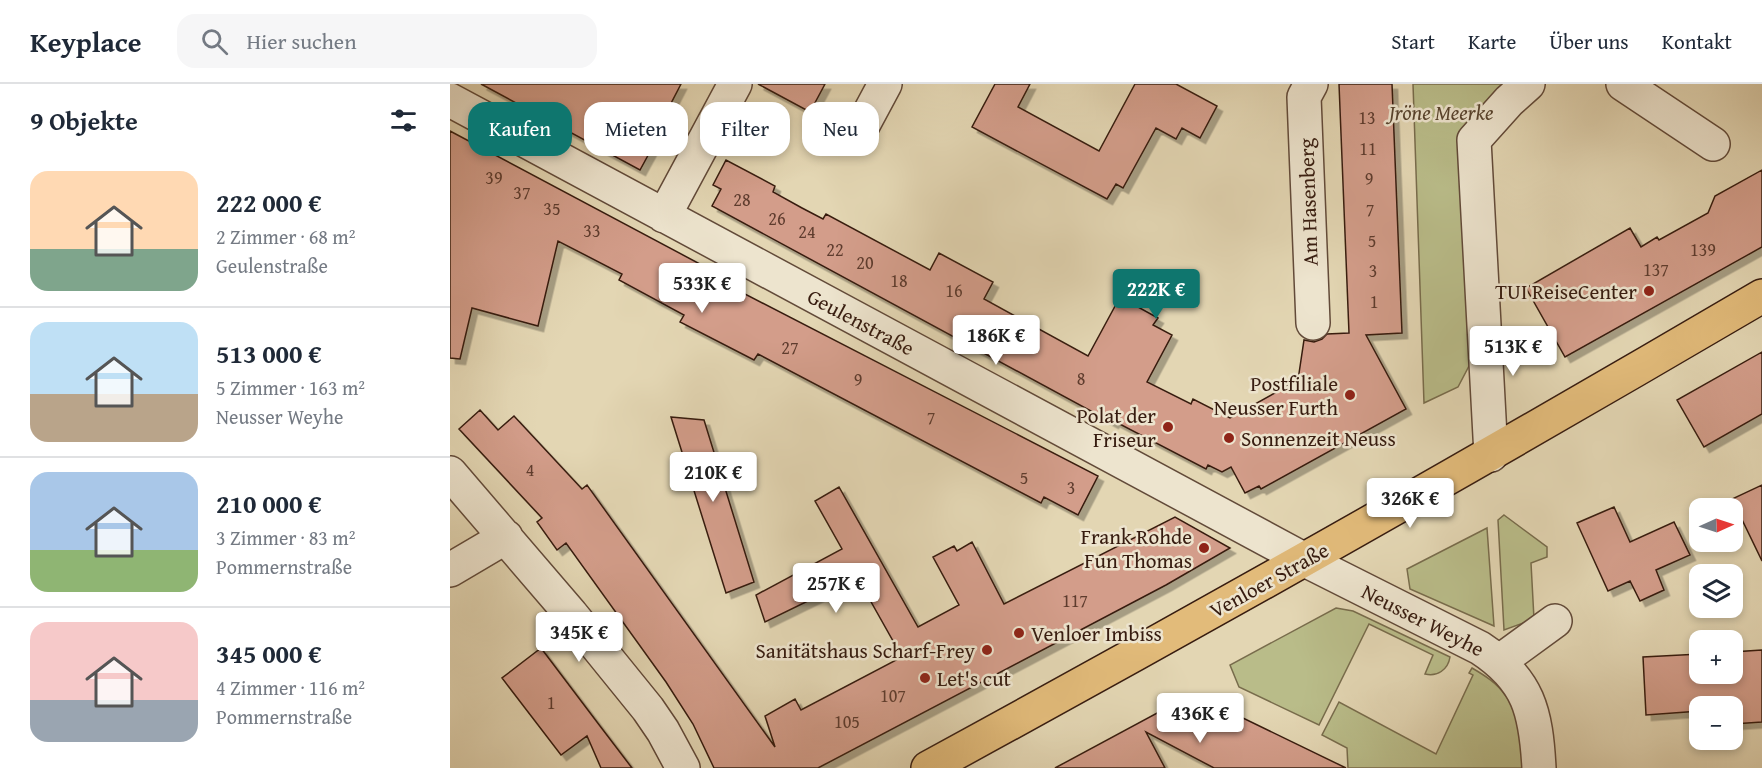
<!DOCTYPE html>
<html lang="de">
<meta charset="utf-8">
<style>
:root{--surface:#fff;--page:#f6f6f7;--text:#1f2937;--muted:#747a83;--line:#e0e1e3;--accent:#0f766e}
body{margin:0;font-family:"Gentium Book Plus",serif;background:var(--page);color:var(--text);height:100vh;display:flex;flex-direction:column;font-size:22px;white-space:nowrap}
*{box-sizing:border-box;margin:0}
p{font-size:20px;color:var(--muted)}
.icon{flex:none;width:33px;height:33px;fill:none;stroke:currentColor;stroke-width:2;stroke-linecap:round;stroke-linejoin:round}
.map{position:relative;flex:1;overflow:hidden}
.drawer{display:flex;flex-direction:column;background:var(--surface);width:450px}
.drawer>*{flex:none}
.banner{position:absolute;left:18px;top:18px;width:570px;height:54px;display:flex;gap:12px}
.needle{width:39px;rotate:87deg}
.buttons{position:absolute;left:1239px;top:414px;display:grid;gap:12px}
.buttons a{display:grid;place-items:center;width:54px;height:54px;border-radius:12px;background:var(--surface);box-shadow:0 3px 9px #0003;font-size:30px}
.price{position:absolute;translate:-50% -51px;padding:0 14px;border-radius:6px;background:#fff;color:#222;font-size:20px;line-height:39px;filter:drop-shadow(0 2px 3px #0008)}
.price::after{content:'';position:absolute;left:50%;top:36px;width:18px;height:14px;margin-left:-9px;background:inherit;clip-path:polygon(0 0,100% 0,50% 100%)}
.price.selected{background:var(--accent);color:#fff}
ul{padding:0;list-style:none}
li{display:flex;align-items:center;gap:18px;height:150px;padding:0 30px}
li+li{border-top:2px solid var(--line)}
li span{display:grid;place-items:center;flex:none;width:168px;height:120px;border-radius:18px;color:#555}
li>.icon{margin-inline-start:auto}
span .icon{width:72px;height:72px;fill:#fffc;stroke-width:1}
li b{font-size:26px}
h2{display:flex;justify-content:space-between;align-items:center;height:72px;padding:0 30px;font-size:26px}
.chip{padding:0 21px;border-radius:18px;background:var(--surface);box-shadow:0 3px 9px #0003;font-size:21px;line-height:54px}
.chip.selected{background:var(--accent);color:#fff}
header{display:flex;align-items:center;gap:36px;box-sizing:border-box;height:84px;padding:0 30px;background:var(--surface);border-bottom:2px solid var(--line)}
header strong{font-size:28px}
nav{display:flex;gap:33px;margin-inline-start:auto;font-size:21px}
.search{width:420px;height:54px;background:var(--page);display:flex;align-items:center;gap:15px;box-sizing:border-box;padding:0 21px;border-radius:18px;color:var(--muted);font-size:22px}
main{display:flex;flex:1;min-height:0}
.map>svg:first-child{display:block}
</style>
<header>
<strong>Keyplace</strong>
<div class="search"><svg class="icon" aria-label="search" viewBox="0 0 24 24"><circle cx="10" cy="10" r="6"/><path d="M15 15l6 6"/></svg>Hier suchen</div>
<nav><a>Start</a><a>Karte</a><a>Über uns</a><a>Kontakt</a></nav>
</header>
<main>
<section class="drawer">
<h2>9 Objekte<svg class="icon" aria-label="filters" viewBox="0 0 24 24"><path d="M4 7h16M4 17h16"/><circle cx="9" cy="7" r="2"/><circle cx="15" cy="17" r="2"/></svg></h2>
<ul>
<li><span style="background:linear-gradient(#ffd9b3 65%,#7fa58c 0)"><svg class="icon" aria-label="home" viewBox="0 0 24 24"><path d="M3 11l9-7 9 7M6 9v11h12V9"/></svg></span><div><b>222 000 €</b><p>2 Zimmer · 68 m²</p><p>Geulenstraße</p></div></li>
<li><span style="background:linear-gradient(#bfe0f5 60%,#b9a48a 0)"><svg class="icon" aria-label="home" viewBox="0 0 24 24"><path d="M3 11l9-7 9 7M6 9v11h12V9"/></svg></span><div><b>513 000 €</b><p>5 Zimmer · 163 m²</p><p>Neusser Weyhe</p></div></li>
<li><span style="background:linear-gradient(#a9c7e8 65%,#8fb573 0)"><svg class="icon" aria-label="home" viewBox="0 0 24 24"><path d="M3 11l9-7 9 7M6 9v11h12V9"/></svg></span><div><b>210 000 €</b><p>3 Zimmer · 83 m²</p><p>Pommernstraße</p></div></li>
<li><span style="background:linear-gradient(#f6c9c9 65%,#9aa5b1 0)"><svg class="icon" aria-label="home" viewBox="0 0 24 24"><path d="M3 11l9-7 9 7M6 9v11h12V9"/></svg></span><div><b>345 000 €</b><p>4 Zimmer · 116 m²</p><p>Pommernstraße</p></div></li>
</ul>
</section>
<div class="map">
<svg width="1312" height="684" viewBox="0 0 1312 684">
<defs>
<filter id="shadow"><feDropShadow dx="5.5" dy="5.5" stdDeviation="0" flood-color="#0004"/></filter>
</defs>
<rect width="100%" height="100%" fill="#e3d6b3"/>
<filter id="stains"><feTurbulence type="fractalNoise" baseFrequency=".00333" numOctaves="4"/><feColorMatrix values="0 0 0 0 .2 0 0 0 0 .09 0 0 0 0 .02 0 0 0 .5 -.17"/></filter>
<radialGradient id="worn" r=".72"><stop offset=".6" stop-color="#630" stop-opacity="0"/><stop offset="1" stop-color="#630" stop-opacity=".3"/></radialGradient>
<path fill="#b9bc89" stroke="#786c4c" stroke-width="1.5" d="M963,0H1069L1013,45L1020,280L1008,303L974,319Z
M1054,431L1097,463V473L1081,479L1084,535L1054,546L1048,436Z
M1037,444L1044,542L960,505L957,485Z
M886,524L903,527L1000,573C998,586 987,593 975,590L983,571L919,540L869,641L789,603L780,581Z
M1022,584C1034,591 1047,599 1055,611C1068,626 1072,664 1073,684H898L897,664L872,651L889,618L986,670L1023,591L1019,589Z"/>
<path fill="#d39d8a" stroke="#371c10" stroke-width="1.5" filter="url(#shadow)" d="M31,0H231L216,29L220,31L190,86Z
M308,0H375L360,28Z
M545,0H580L568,23L649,67L685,0H726L767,22L750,54L732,44L726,55L706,44L673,104L666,100L657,115L522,43Z
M889,0H942L952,249L916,251L956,325L811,405L809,402L795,409L781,383L772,388L758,381L756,385L664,337L663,339L262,122L271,105L263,101L276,76L325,102L323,108L352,124L373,135L376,130L480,186L489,169L543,198L534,215L638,272L670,213L708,234L703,241L722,251L697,298L741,320L743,315L780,334L848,296L854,256L864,258L872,255L877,250L899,249Z
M0,47L265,188L262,193L648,392L628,431L594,413L591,419L308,270L304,276L230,238L234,231L169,196L172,190L108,157L88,242L22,224L10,275L0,274Z
M1312,86V163L1115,273L1076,204L1180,144L1191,163L1207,153L1209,156L1258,129L1265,112Z
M1312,268V330L1254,363L1227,316Z
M30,326L48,346L64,332L132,405L137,401L325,663L315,632L345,615L351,626L452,573L407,493L315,538L306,511L392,465L365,417L389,403L468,543L509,521L483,473L504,462L507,467L522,458L554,520L725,433L780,464L716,501L368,684H264L243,640L216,598L116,459L107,466L87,438L92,434L9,345Z
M221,333L254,336L304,498L276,509Z
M1312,401V477L1282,415Z
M1164,423L1180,458L1224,438L1240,471L1206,486L1214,506L1190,517L1180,497L1158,507L1127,439Z
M91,564L150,642L182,684H151L137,652L111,671L52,594Z
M1312,566V638L1283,640L1282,622H1250V627L1196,631L1193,573L1250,570V590H1282V568Z
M762,619L896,684H764L696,648L715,684H605L722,621L728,632L744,623L746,627Z"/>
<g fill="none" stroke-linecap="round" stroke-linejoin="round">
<g stroke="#624a39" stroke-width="36">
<path id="minor" d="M861,0L854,13L863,239
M1173,0L1263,60
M0,16L855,476L1030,564C1079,596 1086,628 1089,684
M413,41L435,0
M214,132L285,0
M1041,371L1024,56L1059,17L1078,0
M0,389L121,530L198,625L213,647L233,684
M0,486L56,453
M1050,577L1105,537"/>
</g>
<g stroke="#371c10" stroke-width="36">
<path id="major" d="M478,684C759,531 1036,374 1312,212"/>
</g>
<use href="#minor" stroke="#ede4ce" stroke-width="33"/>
<use href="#major" stroke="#e2bb7a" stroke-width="33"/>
</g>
<g fill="#8f2418" stroke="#ede4ce" stroke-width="2">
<circle cx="1199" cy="207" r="6"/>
<circle cx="900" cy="311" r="6"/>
<circle cx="718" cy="343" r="6"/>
<circle cx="779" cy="354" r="6"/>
<circle cx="754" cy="464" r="6"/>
<circle cx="569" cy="549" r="6"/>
<circle cx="537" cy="566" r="6"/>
<circle cx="475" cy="594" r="6"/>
</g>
<g text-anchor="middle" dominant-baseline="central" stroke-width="5" stroke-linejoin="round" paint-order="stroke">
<g font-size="18" fill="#5e3c2e">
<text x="917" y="33">13</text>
<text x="918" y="64">11</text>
<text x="44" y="93">39</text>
<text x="919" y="94">9</text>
<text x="72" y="108">37</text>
<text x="292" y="115">28</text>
<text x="102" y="124">35</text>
<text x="920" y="125">7</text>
<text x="327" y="134">26</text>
<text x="142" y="146">33</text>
<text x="357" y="147">24</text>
<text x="922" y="156">5</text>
<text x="385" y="165">22</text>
<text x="1253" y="165">139</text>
<text x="415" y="178">20</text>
<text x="1206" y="185">137</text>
<text x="923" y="186">3</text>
<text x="449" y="196">18</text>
<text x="504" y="206">16</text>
<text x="924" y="217">1</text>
<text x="340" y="263">27</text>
<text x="631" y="294">8</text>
<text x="408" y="295">9</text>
<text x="481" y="333">7</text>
<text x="80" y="385">4</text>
<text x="574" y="393">5</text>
<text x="621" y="403">3</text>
<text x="625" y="516">117</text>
<text x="443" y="611">107</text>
<text x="101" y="618">1</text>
<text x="397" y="637">105</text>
</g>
<g font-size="21" font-style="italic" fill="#58442e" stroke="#ede4ce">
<text x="991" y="28">Jröne Meerke</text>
</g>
<g font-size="21" fill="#371c10" stroke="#ede4ce">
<text transform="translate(858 118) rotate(-92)">Am Hasenberg</text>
<text transform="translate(411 238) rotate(28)">Geulenstraße</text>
<text transform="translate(819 496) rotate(-29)">Venloer Straße</text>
<text transform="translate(973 536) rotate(27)">Neusser Weyhe</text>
</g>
<g font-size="21" fill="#371c10" stroke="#ede4ce" text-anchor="end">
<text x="1187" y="207">TUI ReiseCenter</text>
<text x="888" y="299">Postfiliale<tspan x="888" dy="24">Neusser Furth</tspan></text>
<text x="706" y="331">Polat der<tspan x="706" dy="24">Friseur</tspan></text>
<text x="791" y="354" text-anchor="start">Sonnenzeit Neuss</text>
<text x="742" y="452">Frank Rohde<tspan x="742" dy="24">Fun Thomas</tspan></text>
<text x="581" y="549" text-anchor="start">Venloer Imbiss</text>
<text x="525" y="566">Sanitätshaus Scharf-Frey</text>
<text x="487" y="594" text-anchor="start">Let's cut</text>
</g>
</g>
<rect width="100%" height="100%" filter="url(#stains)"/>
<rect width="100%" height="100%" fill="url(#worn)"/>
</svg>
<div class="buttons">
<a><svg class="needle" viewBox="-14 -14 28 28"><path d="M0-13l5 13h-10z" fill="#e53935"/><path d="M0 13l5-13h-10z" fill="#747a83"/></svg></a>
<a><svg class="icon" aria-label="layers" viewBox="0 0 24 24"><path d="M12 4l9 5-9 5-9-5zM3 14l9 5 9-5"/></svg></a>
<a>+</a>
<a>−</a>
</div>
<b class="price" style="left:252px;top:230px">533K €</b>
<b class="price selected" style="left:706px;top:236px">222K €</b>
<b class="price" style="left:546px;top:282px">186K €</b>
<b class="price" style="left:1063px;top:293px">513K €</b>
<b class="price" style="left:263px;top:419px">210K €</b>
<b class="price" style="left:960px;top:445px">326K €</b>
<b class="price" style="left:386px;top:530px">257K €</b>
<b class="price" style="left:129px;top:579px">345K €</b>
<b class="price" style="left:750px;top:660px">436K €</b>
<div class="banner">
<a class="chip selected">Kaufen</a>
<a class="chip">Mieten</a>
<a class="chip">Filter</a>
<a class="chip">Neu</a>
</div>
</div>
</main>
